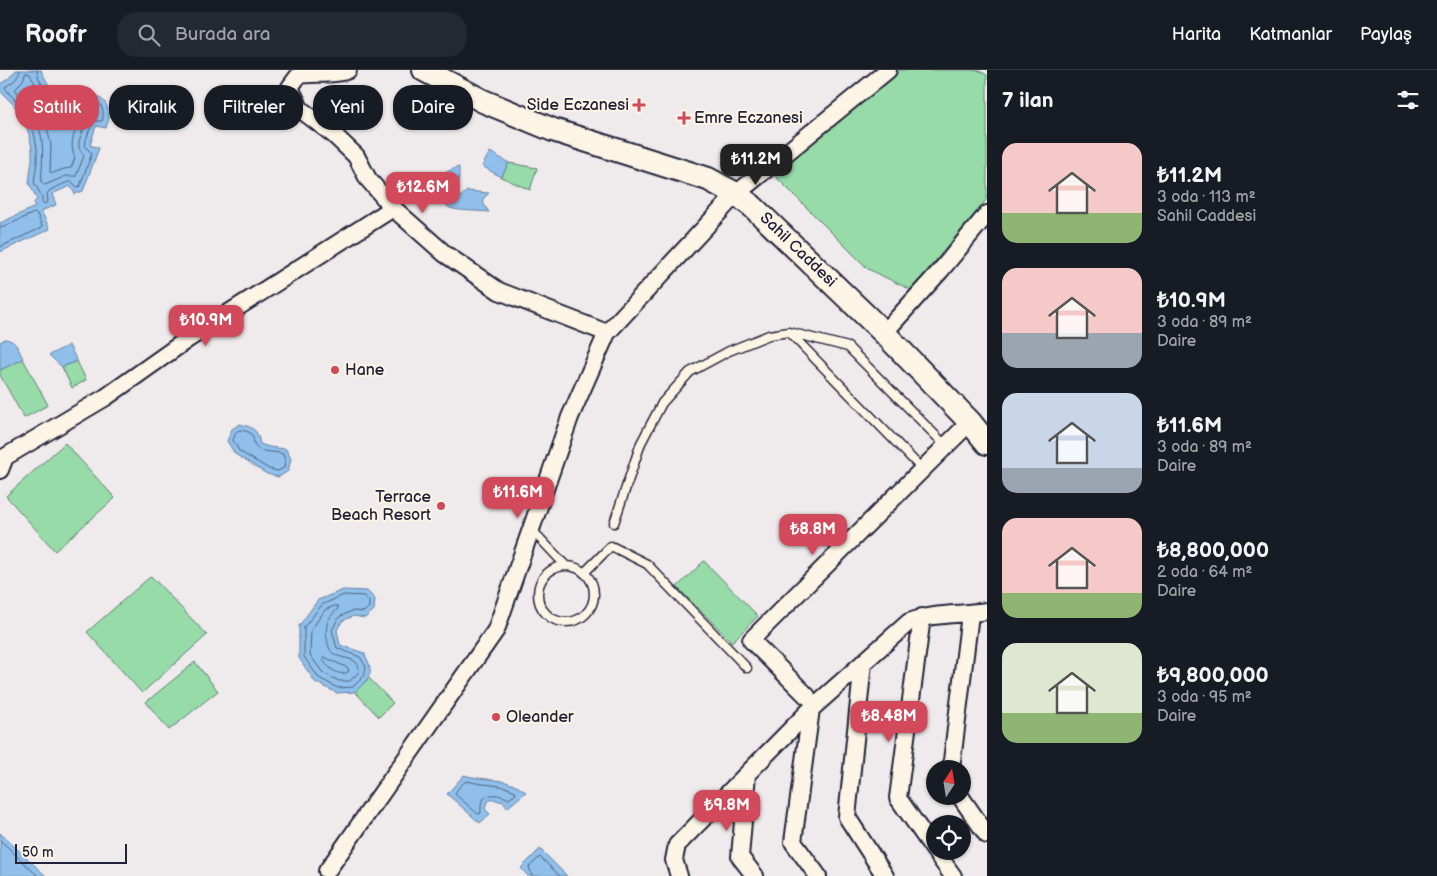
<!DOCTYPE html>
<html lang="tr">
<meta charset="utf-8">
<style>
:root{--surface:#171b24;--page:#242831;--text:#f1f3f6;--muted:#9ea1a6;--line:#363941;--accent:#d1495b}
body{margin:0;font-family:"Balsamiq Sans",sans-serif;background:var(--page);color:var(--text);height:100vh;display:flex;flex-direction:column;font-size:19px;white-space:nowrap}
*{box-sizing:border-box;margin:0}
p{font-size:16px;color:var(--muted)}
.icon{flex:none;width:28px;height:28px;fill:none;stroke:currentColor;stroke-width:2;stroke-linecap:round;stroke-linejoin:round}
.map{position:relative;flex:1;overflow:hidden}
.details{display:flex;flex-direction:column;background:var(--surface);width:450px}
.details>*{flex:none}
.hud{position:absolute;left:15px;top:15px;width:475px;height:45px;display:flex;gap:10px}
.needle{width:32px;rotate:12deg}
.tools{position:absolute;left:926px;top:690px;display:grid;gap:10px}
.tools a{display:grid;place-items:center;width:45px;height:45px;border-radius:50%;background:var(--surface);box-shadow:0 1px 4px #0004;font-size:25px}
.scale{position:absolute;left:15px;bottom:12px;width:112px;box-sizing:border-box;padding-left:5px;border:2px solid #22223b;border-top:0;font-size:14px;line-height:18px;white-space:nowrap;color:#22223b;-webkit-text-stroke:4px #fcf5e5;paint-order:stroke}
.price{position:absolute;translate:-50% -42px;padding:0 11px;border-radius:10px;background:var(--accent);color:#fff;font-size:16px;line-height:32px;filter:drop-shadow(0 1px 2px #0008)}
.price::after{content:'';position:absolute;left:50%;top:30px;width:15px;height:11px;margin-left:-8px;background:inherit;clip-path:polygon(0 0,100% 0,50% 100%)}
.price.current{background:#222;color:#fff}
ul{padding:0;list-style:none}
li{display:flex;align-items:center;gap:15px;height:125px;padding:0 15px}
li span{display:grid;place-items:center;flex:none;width:140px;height:100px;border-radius:15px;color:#555}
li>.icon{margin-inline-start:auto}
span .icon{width:60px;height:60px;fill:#fffc;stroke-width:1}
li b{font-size:21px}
h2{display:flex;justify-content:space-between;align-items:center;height:60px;padding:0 15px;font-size:21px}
.chip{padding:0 18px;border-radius:20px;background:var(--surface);box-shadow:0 1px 4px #0004;font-size:18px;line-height:45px}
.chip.current{background:var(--accent);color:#fff}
header{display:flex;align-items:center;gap:30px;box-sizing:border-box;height:70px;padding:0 25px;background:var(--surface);border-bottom:1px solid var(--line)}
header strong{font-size:24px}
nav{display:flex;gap:28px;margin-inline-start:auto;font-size:18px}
.search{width:350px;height:45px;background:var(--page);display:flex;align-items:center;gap:12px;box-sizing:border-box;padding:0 18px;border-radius:20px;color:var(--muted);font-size:19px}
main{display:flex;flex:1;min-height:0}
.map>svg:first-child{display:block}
</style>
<header>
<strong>Roofr</strong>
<div class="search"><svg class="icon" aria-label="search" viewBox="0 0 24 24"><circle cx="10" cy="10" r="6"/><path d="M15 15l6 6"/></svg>Burada ara</div>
<nav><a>Harita</a><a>Katmanlar</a><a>Paylaş</a></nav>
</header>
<main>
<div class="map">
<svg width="987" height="806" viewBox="0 0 987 806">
<rect width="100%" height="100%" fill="#efeaeb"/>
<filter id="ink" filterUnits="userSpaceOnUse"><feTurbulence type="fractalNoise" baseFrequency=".02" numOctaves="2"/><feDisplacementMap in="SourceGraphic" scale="10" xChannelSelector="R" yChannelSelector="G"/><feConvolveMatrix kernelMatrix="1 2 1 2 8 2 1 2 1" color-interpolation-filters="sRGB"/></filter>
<g filter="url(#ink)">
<path fill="#96dba8" stroke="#5c7e72" d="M900,0H978L987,5V129L911,220L868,199L774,105Z
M509,93L537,98L530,120L501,107Z
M23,289L48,335L24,348L0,305V300Z
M77,291L86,310L72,318L62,297Z
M65,373L115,428L55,481L6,426Z
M704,491L758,546L732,572L677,517Z
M151,506L207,565L142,623L87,562Z
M195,592L218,621L169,660L146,632Z
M369,608L393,633L379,647L355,622Z"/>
<path fill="#8fbfea" stroke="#6380a4" d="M16,0H41C45,9 50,19 60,24C70,28 77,25 87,24C99,23 110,34 109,47C109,50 107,54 106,58L96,56L90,75L99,78L83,121L75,124L70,116L52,124L56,135L41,141L50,159L0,182V153L35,137L34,133L37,129L29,113L32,90V78L29,64L22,46L13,34L0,21V14L8,9Z
M490,82L509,93L501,107L482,96Z
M459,97V111L453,122L460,127L467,121L489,123L483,129L484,135L489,142C481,141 456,141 450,138C440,132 434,116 442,106C446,101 453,99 459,97Z
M5,269C16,270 19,280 23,289L0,300V272Z
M69,275L77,291L62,297L49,285Z
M240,354C254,358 257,359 260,374L269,377L286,379L291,389L288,401L279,407L267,404L235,384L227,371L232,359Z
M343,520L367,521L375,529L374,540L365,548L353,546L342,551L337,560L340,575L364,583C375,604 371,606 355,622L337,623L315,612L299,588V556L318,530Z
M464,705C489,712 504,706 526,722L507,738L503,732L493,729L487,732L485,739L490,744L480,753L447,724Z
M0,763L46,806H0Z
M540,779L567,806H528L521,798Z"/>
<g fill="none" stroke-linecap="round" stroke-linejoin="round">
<path stroke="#4e6181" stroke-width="1" d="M20,0C19,8 12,13 6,16L5,18L26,44L34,63L37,78V91L34,112L42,127V132L44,134L48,132L47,124L50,120L68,112H72L77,117L80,116L92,83C90,81 88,80 86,78C83,73 91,55 95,51H102C106,40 100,29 88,29C83,29 77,32 72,32C55,31 38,17 37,0
M26,3L30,4C38,22 53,40 75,38C84,37 90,33 97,41V44L90,47L87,50L79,71V78L84,86L76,106H66L45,115L41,112C43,86 46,62 30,38C26,31 20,26 15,20L23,10Z
M41,35C46,37 51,41 57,43C64,45 73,45 79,47C76,63 68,71 75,88L71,98L64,99L53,103L50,102L51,75L47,58L39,38Z
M0,157H4L34,143L37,144L42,156L41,158L0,177
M240,360C260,362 249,373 258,379C265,383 275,381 283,384L285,390L284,398L278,401L269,399L239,381L233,370L236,362Z
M344,525L364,526L369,531V537L364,542L352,541L339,547L332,560L337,578L360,587L366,597L364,606L353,617L338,618L319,608L304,587V557L322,535Z
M335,536H338V539C325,549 325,559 328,574C329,578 330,581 334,584C340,588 351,588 356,592C359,595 359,600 358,603L350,611H339L323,603L310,585L311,560L325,540Z
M324,587L348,598L349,601C340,608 329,599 323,590Z
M467,711C483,716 500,713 515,721L516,724L509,729C495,722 479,722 481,743L478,744L455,724C456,720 463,712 467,711Z
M0,770L38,806
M532,806L529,797L540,787L560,806"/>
<g stroke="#22223b" stroke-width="11">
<path id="lane" d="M791,264L922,399
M614,453L641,373L662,333L690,302L729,281L769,265L789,262L848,277L946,376
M532,460L566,496
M538 524a28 28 0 1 1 56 0a28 28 0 1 1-56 0Z
M584,503L611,476L647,494L747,598"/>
</g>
<g stroke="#22223b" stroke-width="20">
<path id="street" d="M348,0C339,5 311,3 299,5L290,17L300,39L333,64L356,86L368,109L393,138L445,184L499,221L607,263
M884,263L941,200L987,144
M0,400L5,387L106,327L188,269L393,138
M922,547L898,728L935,781
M863,593L847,747L885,806
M807,626L751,570L970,352
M811,639L793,772L818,806
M951,699L970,544
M747,704L740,787L755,806
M960,726L987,765
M935,781L953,806
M327,801L496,560L570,347L607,263L736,124L888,0
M679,806L674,790L677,775L811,639L909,552C933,543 961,545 987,541"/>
</g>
<g stroke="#22223b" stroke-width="26">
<path id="secondary" d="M424,0L483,31L553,60L708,109L736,124L752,136L884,263L970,352L987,373"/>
</g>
<use href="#lane" stroke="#fcf5e5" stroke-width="8"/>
<use href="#street" stroke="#fcf5e5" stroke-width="16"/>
<use href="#secondary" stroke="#fcf5e5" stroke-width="22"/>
</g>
</g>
<g fill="#d1495b" stroke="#fcf5e5" stroke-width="2">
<path d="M636.5 27.5h5v5h5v5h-5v5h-5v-5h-5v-5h5z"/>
<path d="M681.5 40.5h5v5h5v5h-5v5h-5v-5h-5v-5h5z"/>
<circle cx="335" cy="300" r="5"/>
<circle cx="441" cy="436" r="5"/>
<circle cx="496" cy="647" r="5"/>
</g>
<g text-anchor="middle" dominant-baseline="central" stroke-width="4" stroke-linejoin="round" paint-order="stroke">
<g font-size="16" fill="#22223b" stroke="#fcf5e5" text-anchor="start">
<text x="629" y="35" text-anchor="end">Side Eczanesi</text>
<text x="694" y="48">Emre Eczanesi</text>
<text x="345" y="300">Hane</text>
<text x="431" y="427" text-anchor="end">Terrace<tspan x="431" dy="18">Beach Resort</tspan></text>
<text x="506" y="647">Oleander</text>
</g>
<g font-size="16" fill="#22223b" stroke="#fcf5e5">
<text transform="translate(798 180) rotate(44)">Sahil Caddesi</text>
</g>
</g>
</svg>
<div class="tools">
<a><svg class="needle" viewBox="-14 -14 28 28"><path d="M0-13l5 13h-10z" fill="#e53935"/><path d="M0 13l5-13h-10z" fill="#9ea1a6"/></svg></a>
<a><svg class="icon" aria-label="locate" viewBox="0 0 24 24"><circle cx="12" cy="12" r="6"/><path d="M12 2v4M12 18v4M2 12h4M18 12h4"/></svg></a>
</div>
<div class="scale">50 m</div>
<b class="price current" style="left:756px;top:116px">₺11.2M</b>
<b class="price" style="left:423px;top:144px">₺12.6M</b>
<b class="price" style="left:206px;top:277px">₺10.9M</b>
<b class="price" style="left:518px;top:449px">₺11.6M</b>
<b class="price" style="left:813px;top:486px">₺8.8M</b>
<b class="price" style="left:889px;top:673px">₺8.48M</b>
<b class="price" style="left:727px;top:762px">₺9.8M</b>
<div class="hud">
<a class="chip current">Satılık</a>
<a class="chip">Kiralık</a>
<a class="chip">Filtreler</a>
<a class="chip">Yeni</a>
<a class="chip">Daire</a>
</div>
</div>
<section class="details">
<h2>7 ilan<svg class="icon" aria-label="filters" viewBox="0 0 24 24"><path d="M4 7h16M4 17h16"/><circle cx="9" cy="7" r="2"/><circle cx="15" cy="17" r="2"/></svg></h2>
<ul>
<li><span style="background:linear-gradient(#f6c9c9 70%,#8fb573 0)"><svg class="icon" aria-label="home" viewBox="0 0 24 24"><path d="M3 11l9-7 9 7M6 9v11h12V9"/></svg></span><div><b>₺11.2M</b><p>3 oda · 113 m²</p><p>Sahil Caddesi</p></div></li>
<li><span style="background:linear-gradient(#f6c9c9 65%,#9aa5b1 0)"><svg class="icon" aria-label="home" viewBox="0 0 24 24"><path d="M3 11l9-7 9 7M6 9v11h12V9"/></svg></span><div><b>₺10.9M</b><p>3 oda · 89 m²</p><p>Daire</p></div></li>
<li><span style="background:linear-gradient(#c9d6e8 75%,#9aa5b1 0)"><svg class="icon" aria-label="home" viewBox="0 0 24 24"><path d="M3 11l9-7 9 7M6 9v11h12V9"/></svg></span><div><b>₺11.6M</b><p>3 oda · 89 m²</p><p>Daire</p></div></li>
<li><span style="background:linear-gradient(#f6c9c9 75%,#8fb573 0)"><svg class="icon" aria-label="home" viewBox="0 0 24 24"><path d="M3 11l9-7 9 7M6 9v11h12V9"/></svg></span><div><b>₺8,800,000</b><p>2 oda · 64 m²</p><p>Daire</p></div></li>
<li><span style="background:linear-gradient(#dfe7d0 70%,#8fb573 0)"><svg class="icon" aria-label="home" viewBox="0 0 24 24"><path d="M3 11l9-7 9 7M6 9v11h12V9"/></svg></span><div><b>₺9,800,000</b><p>3 oda · 95 m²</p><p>Daire</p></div></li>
</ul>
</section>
</main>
